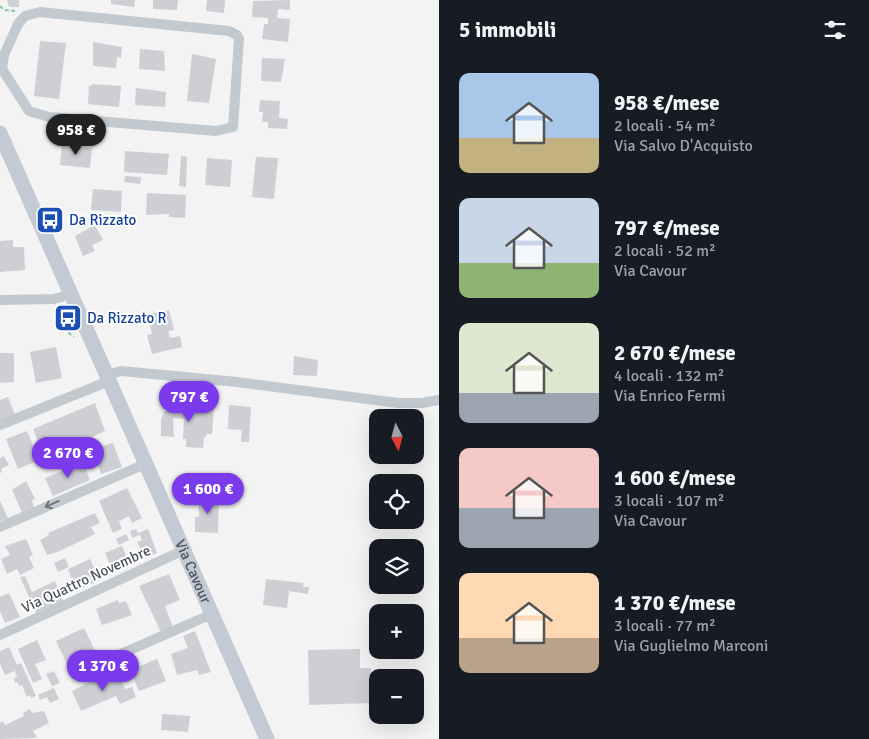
<!DOCTYPE html>
<html lang="it">
<meta charset="utf-8">
<style>
:root{--surface:#171b24;--page:#20242c;--text:#f1f3f6;--muted:#9ea1a6;--accent:#7c3aed}
body{margin:0;font-family:Signika,sans-serif;background:var(--page);color:var(--text);height:100vh;display:flex;flex-direction:column;font-size:19px;white-space:nowrap}
*{box-sizing:border-box;margin:0}
p{font-size:16px;color:var(--muted)}
.icon{flex:none;width:28px;height:28px;fill:none;stroke:currentColor;stroke-width:2;stroke-linecap:round;stroke-linejoin:round}
.map{position:relative;flex:1;overflow:hidden}
.panel{display:flex;flex-direction:column;background:var(--surface);width:430px}
.panel>*{flex:none}
.needle{width:32px;rotate:174deg}
.buttons{position:absolute;left:369px;top:409px;display:grid;gap:10px}
.buttons a{display:grid;place-items:center;width:55px;height:55px;border-radius:10px;background:var(--surface);box-shadow:0 5px 20px #0002;font-size:25px}
.price{position:absolute;translate:-50% -42px;padding:0 11px;border-radius:18px;background:var(--accent);color:#fff;font-size:16px;line-height:32px;filter:drop-shadow(0 1px 2px #0008)}
.price::after{content:'';position:absolute;left:50%;top:30px;width:15px;height:11px;margin-left:-8px;background:inherit;clip-path:polygon(0 0,100% 0,50% 100%)}
.price.current{background:#222;color:#fff}
ul{padding:0;list-style:none}
li{display:flex;align-items:center;gap:15px;height:125px;padding:0 20px}
li span{display:grid;place-items:center;flex:none;width:140px;height:100px;border-radius:10px;color:#555}
li>.icon{margin-inline-start:auto}
span .icon{width:60px;height:60px;fill:#fffc;stroke-width:1}
li b{font-size:21px}
h2{display:flex;justify-content:space-between;align-items:center;height:60px;padding:0 20px;font-size:21px}
main{display:flex;flex:1;min-height:0}
.map>svg:first-child{display:block}
</style>
<main>
<div class="map">
<svg width="439" height="739" viewBox="0 0 439 739">
<rect width="100%" height="100%" fill="#f4f3f3"/>
<path fill="#cdcfd4" d="M7,0H19V7H9Z
M111,0H135L134,7L111,4Z
M153,0H178L177,10L153,9Z
M207,0H225L224,13L206,11Z
M290,0V10L278,9L277,18L290,19L288,42L262,39L264,24H268V18L252,17L253,1Z
M40,41L66,43L59,99L34,96Z
M93,42L122,47L121,58L117,57L116,68L93,66Z
M140,49L164,51L165,71L139,69Z
M192,54L216,59L209,103L187,101Z
M262,58L285,59L281,82L261,81Z
M92,84L121,86L119,107L88,104L89,86H92Z
M136,88L166,92L165,107L135,105Z
M260,100L280,101L279,118L288,119L287,129L268,128V122H262L263,112H259Z
M62,145L92,148L90,168L60,165Z
M125,151L169,154L167,175L124,172Z
M181,156L187,157L186,187L179,186Z
M256,157L278,158L274,199L252,197Z
M207,158L232,160L230,187L205,185Z
M125,176L141,177L140,184L124,182Z
M93,189L122,191L121,212L91,210Z
M147,193L186,195L185,218L169,217V214L146,215Z
M95,225L103,240L92,245L95,251L83,256L75,236Z
M13,240V247H24L25,270L0,272V241Z
M169,310L174,330L168,331L170,338L180,336L182,347L152,354L147,335L152,334L148,314Z
M56,347L62,378L36,383L30,352Z
M0,353H14V382L0,383Z
M294,356L318,360L317,376L293,375Z
M8,397L15,415L0,421V400Z
M95,403L105,431L90,438L94,446L87,449L84,441L45,457L33,429Z
M167,405L214,406L212,434H206V437H204L203,448L186,447V439H183L184,419L173,418L174,437L161,436V420L164,411H167Z
M229,405L251,407L249,442H241L242,430L228,429Z
M27,431L39,460L18,469L6,439Z
M113,443L122,467L101,474L93,449Z
M4,456L9,465L1,469L2,472L0,473V458Z
M83,462L90,480L53,496L45,478Z
M182,474H199L200,492L183,493Z
M26,481L35,499L32,500L34,507L22,512L12,490Z
M127,488L142,518L132,523L129,516L119,521L122,529L113,533L99,501Z
M209,496H219L218,533L195,532V517H199L198,498H209Z
M0,501L8,518L0,521Z
M95,513L100,523L91,527L95,534L60,551L47,555L40,540L49,535L48,533Z
M136,529L138,533L148,529L157,553L145,558L137,542L142,540L140,535L132,538L130,531Z
M126,534L129,540L119,545L116,539Z
M26,539L33,555L29,557L34,568L20,575L17,569L7,574L1,559L10,555L5,546Z
M122,546L130,565L113,573L105,553Z
M65,558L69,567L58,572L54,563Z
M90,559L100,580L76,591L68,569Z
M169,574L180,600L165,606L173,627L161,632L139,586Z
M25,576L32,592L55,581L63,601L36,613L20,577Z
M266,579L304,583L303,587H309L308,594L289,591L287,608L263,605Z
M9,593L20,617L5,623L0,611V597Z
M118,600L119,603L126,601L132,615L102,625L96,609Z
M84,628L97,655L69,668L56,641Z
M195,631L211,672L199,675L197,670L177,675L171,654L188,648L183,636Z
M37,640L46,660L35,664L42,679L33,683L18,649Z
M9,647L17,665L21,663L36,696L31,698L30,695L27,697L22,685L19,686L17,682L15,683L14,678L17,677L15,671L5,675L0,664V651Z
M360,649V668H371L372,703L309,705L308,650Z
M157,659L166,681L139,691L130,670Z
M54,671L60,683L52,686L46,674Z
M118,673L125,689L132,687L136,697L120,704L116,696L81,711L72,691L104,675L105,678Z
M54,688L59,699L50,703L47,697L40,700L38,695Z
M30,709L32,713L44,711L49,723L33,731L37,738L0,739V723L3,721L5,725L24,716L23,713Z
M162,714L190,716L188,732L161,730Z"/>
<g fill="none" stroke-linecap="round" stroke-linejoin="round">
<path stroke="#83c6a8" stroke-width="2" stroke-dasharray="4 2.5" stroke-linecap="butt" d="M0,6L4,10L15,11
M56,310L65,330L74,337"/>
<path stroke="#c2c9cf" stroke-width="10" d="M40,12L229,31L237,35L239,39L233,127L216,131L49,117L29,111L2,69L4,55L18,24L25,16Z
M0,300L54,299L71,294
M106,375L121,371L237,382L398,403H422L439,400
M0,425L109,381
M0,527L145,464
M0,635L184,550
M114,657L212,614"/>
<path stroke="#c3cad3" stroke-width="15" id="s1" d="M0,133L267,739"/>
</g>
<defs><path id="oneway-shaft" d="M-6 0H5M1.5-3L5.5 0L1.5 3" fill="none" stroke-width="1.6" stroke-linecap="round" stroke-linejoin="round" transform="scale(1.25)"/></defs>
<use stroke="#6f7880" href="#oneway-shaft" transform="translate(52 504) rotate(156)"/>
<defs>
<g id="bus-square" transform="scale(1.4375)"><rect x="-9" y="-9" width="18" height="18" rx="4" fill="#1a4fb4" stroke="#fff"/><path d="M-5-6H5V4H4V6H2V4H-2V6H-4V4H-5ZM-3.5-4V0h7V-4ZM-3.5 1.2v1.5H-2V1.2ZM2 1.2v1.5H3.5V1.2Z" fill="#fff"/></g>
</defs>
<g fill-rule="evenodd">
<use href="#bus-square" x="50" y="220"/>
<use href="#bus-square" x="68" y="318"/>
</g>
<g text-anchor="middle" dominant-baseline="central" stroke-width="4" stroke-linejoin="round" paint-order="stroke">
<g font-size="15" fill="#164399" stroke="#fff" text-anchor="start">
<text x="69" y="220">Da Rizzato</text>
<text x="87" y="318">Da Rizzato R</text>
</g>
<g font-size="15" fill="#4c555e" stroke="#fff">
<text stroke="none"><textPath href="#s1" startOffset="479">Via Cavour</textPath></text>
<text transform="translate(86 579) rotate(-25)">Via Quattro Novembre</text>
</g>
</g>
</svg>
<div class="buttons">
<a><svg class="needle" viewBox="-14 -14 28 28"><path d="M0-13l5 13h-10z" fill="#e53935"/><path d="M0 13l5-13h-10z" fill="#9ea1a6"/></svg></a>
<a><svg class="icon" aria-label="locate" viewBox="0 0 24 24"><circle cx="12" cy="12" r="6"/><path d="M12 2v4M12 18v4M2 12h4M18 12h4"/></svg></a>
<a><svg class="icon" aria-label="layers" viewBox="0 0 24 24"><path d="M12 4l9 5-9 5-9-5zM3 14l9 5 9-5"/></svg></a>
<a>+</a>
<a>−</a>
</div>
<b class="price current" style="left:76px;top:156px">958 €</b>
<b class="price" style="left:189px;top:423px">797 €</b>
<b class="price" style="left:68px;top:479px">2 670 €</b>
<b class="price" style="left:208px;top:515px">1 600 €</b>
<b class="price" style="left:103px;top:692px">1 370 €</b>
</div>
<section class="panel">
<h2>5 immobili<svg class="icon" aria-label="filters" viewBox="0 0 24 24"><path d="M4 7h16M4 17h16"/><circle cx="9" cy="7" r="2"/><circle cx="15" cy="17" r="2"/></svg></h2>
<ul>
<li><span style="background:linear-gradient(#a9c7e8 65%,#c2b280 0)"><svg class="icon" aria-label="home" viewBox="0 0 24 24"><path d="M3 11l9-7 9 7M6 9v11h12V9"/></svg></span><div><b>958 €/mese</b><p>2 locali · 54 m²</p><p>Via Salvo D'Acquisto</p></div></li>
<li><span style="background:linear-gradient(#c9d6e8 65%,#8fb573 0)"><svg class="icon" aria-label="home" viewBox="0 0 24 24"><path d="M3 11l9-7 9 7M6 9v11h12V9"/></svg></span><div><b>797 €/mese</b><p>2 locali · 52 m²</p><p>Via Cavour</p></div></li>
<li><span style="background:linear-gradient(#dfe7d0 70%,#9aa5b1 0)"><svg class="icon" aria-label="home" viewBox="0 0 24 24"><path d="M3 11l9-7 9 7M6 9v11h12V9"/></svg></span><div><b>2 670 €/mese</b><p>4 locali · 132 m²</p><p>Via Enrico Fermi</p></div></li>
<li><span style="background:linear-gradient(#f6c9c9 60%,#9aa5b1 0)"><svg class="icon" aria-label="home" viewBox="0 0 24 24"><path d="M3 11l9-7 9 7M6 9v11h12V9"/></svg></span><div><b>1 600 €/mese</b><p>3 locali · 107 m²</p><p>Via Cavour</p></div></li>
<li><span style="background:linear-gradient(#ffd9b3 65%,#b9a48a 0)"><svg class="icon" aria-label="home" viewBox="0 0 24 24"><path d="M3 11l9-7 9 7M6 9v11h12V9"/></svg></span><div><b>1 370 €/mese</b><p>3 locali · 77 m²</p><p>Via Guglielmo Marconi</p></div></li>
</ul>
</section>
</main>
